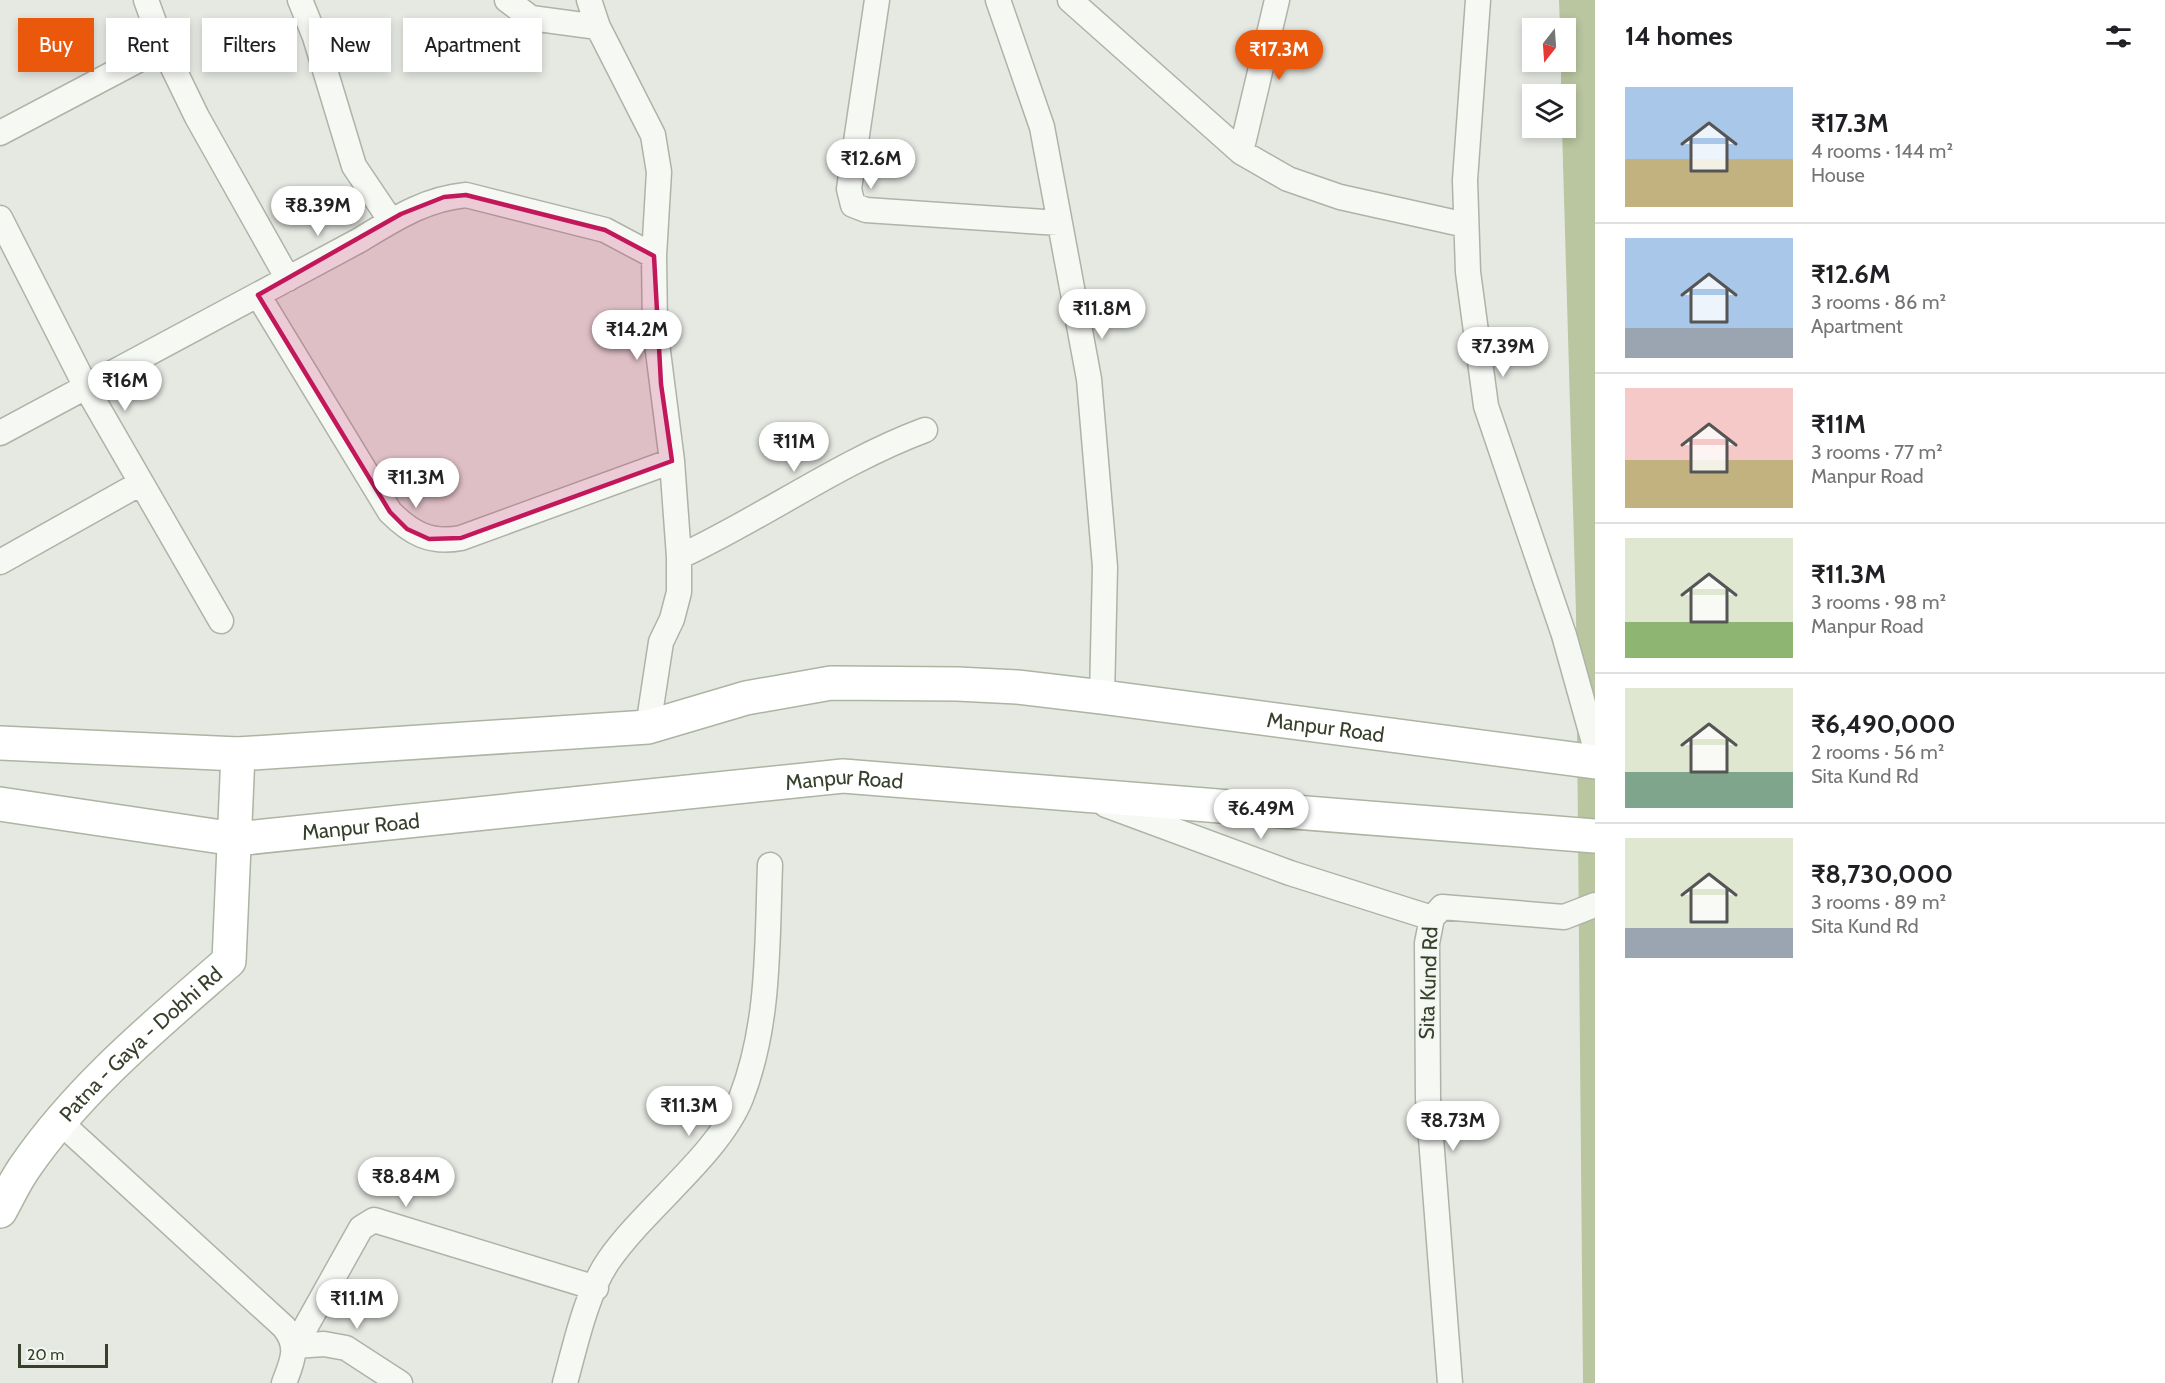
<!DOCTYPE html>
<meta charset="utf-8">
<style>
:root{--surface:#fff;--page:#f6f6f6;--text:#202124;--muted:#757577;--line:#e0e0e0;--accent:#ea580c}
body{margin:0;font-family:Cabin,sans-serif;background:var(--page);color:var(--text);height:100vh;display:flex;flex-direction:column;font-size:22px;white-space:nowrap}
*{box-sizing:border-box;margin:0}
p{font-size:20px;color:var(--muted)}
.icon{flex:none;width:33px;height:33px;fill:none;stroke:currentColor;stroke-width:2;stroke-linecap:round;stroke-linejoin:round}
.map{position:relative;flex:1;overflow:hidden}
.panel{display:flex;flex-direction:column;background:var(--surface);width:570px}
.panel>*{flex:none}
.banner{position:absolute;left:18px;top:18px;width:570px;height:54px;display:flex;gap:12px}
.needle{width:39px;rotate:197deg}
.tools{position:absolute;left:1522px;top:18px;display:grid;gap:12px}
.tools a{display:grid;place-items:center;width:54px;height:54px;border-radius:0px;background:var(--surface);box-shadow:0 3px 9px #0003;font-size:30px}
.scale{position:absolute;left:18px;bottom:15px;width:90px;box-sizing:border-box;padding-left:6px;border:3px solid #36402b;border-top:0;font-size:16px;line-height:21px;white-space:nowrap;color:#36402b;-webkit-text-stroke:4px #f4f7f1;paint-order:stroke}
.price{position:absolute;translate:-50% -51px;padding:0 14px;border-radius:21px;background:#fff;color:#222;font-size:20px;line-height:39px;filter:drop-shadow(0 2px 3px #0008)}
.price::after{content:'';position:absolute;left:50%;top:36px;width:18px;height:14px;margin-left:-9px;background:inherit;clip-path:polygon(0 0,100% 0,50% 100%)}
.price.current{background:var(--accent);color:#fff}
ul{padding:0;list-style:none}
li{display:flex;align-items:center;gap:18px;height:150px;padding:0 30px}
li+li{border-top:2px solid var(--line)}
li span{display:grid;place-items:center;flex:none;width:168px;height:120px;border-radius:0px;color:#555}
li>.icon{margin-inline-start:auto}
span .icon{width:72px;height:72px;fill:#fffc;stroke-width:1}
li b{font-size:26px}
h2{display:flex;justify-content:space-between;align-items:center;height:72px;padding:0 30px;font-size:26px}
.tag{padding:0 21px;border-radius:0px;background:var(--surface);box-shadow:0 3px 9px #0003;font-size:21px;line-height:54px}
.tag.current{background:var(--accent);color:#fff}
main{display:flex;flex:1;min-height:0}
.map>svg:first-child{display:block}
</style>
<main>
<div class="map">
<svg width="1595" height="1383" viewBox="0 0 1595 1383">
<rect width="100%" height="100%" fill="#e6e9e2"/>
<path fill="#b9c6a0" d="M1559,0H1595V1383H1583L1576,613L1562,128H1566V94H1561V62H1566V28H1560Z"/>
<g fill="none" stroke-linecap="round" stroke-linejoin="round">
<g stroke="#aeb3a7" stroke-width="27">
<path id="minor" d="M146,0L163,47L197,117L288,279
M300,0L315,37L354,166L391,221
M507,0L531,18L598,27
M589,0L598,27L653,135L659,172L654,256L655,328L672,461L679,557V592L672,619L661,642L648,727
M877,0L849,189L853,205L866,210L1059,223
M998,0L1042,127L1089,379L1105,567L1102,697
M1070,0L1241,152L1288,179L1340,197L1466,225
M1478,0L1465,180L1468,272L1486,406L1564,635L1595,746
M0,133L163,47
M1241,152L1277,0
M0,218L86,387L221,621
M258,295L390,512C411,533 430,544 461,538L672,461
M0,433L358,241C393,220 424,199 466,195L605,230L654,256
M679,557C763,518 839,462 925,430
M0,562L141,483
M1106,805L1290,873L1432,918
M1432,918L1427,943L1428,1099L1450,1383
M1432,918L1442,907L1564,917L1595,905
M59,1121L284,1327C300,1347 292,1362 284,1383
M295,1346L361,1228L374,1220L596,1288
M295,1346L324,1344L346,1348L400,1383
M565,1383C575,1346 587,1291 609,1260C645,1208 718,1155 741,1098C770,1024 767,944 770,865"/>
</g>
<g stroke="#acb4a2" stroke-width="36">
<g id="primary">
<path id="s1" d="M0,743L238,754L648,727L746,698L831,683L957,684L1017,687L1102,697L1595,762"/>
<path id="s2" d="M0,804L235,839L843,776L1595,836"/>
<path id="s3" d="M0,1211C8,1197 15,1181 25,1167C80,1087 157,1024 229,961L238,754"/>
</g>
</g>
<use href="#minor" stroke="#f6f8f4" stroke-width="24"/>
<use href="#primary" stroke="#fff" stroke-width="33"/>
</g>
<path fill="#c2185b" fill-opacity="0.2" stroke="#c2185b" stroke-width="4.5" stroke-linejoin="round" d="M466,195L605,230L654,256L661,384L672,461L461,538L429,539L407,529L390,512L258,295L401,214L444,197Z"/>
<g text-anchor="middle" dominant-baseline="central" stroke-width="5" stroke-linejoin="round" paint-order="stroke">
<g font-size="21" fill="#36402b" stroke="#f4f7f1">
<text stroke="none"><textPath href="#s1" startOffset="1335">Manpur Road</textPath></text>
<text stroke="none"><textPath href="#s2" startOffset="850">Manpur Road</textPath></text>
<text stroke="none"><textPath href="#s2" startOffset="364">Manpur Road</textPath></text>
<text transform="translate(1428 983) rotate(-88)">Sita Kund Rd</text>
<text stroke="none"><textPath href="#s3" startOffset="220">Patna - Gaya - Dobhi Rd</textPath></text>
</g>
</g>
</svg>
<div class="tools">
<a><svg class="needle" viewBox="-14 -14 28 28"><path d="M0-13l5 13h-10z" fill="#e53935"/><path d="M0 13l5-13h-10z" fill="#757577"/></svg></a>
<a><svg class="icon" aria-label="layers" viewBox="0 0 24 24"><path d="M12 4l9 5-9 5-9-5zM3 14l9 5 9-5"/></svg></a>
</div>
<div class="scale">20 m</div>
<b class="price current" style="left:1279px;top:81px">₹17.3M</b>
<b class="price" style="left:871px;top:190px">₹12.6M</b>
<b class="price" style="left:318px;top:237px">₹8.39M</b>
<b class="price" style="left:1102px;top:340px">₹11.8M</b>
<b class="price" style="left:637px;top:361px">₹14.2M</b>
<b class="price" style="left:1503px;top:378px">₹7.39M</b>
<b class="price" style="left:125px;top:412px">₹16M</b>
<b class="price" style="left:794px;top:473px">₹11M</b>
<b class="price" style="left:416px;top:509px">₹11.3M</b>
<b class="price" style="left:1261px;top:840px">₹6.49M</b>
<b class="price" style="left:689px;top:1137px">₹11.3M</b>
<b class="price" style="left:1453px;top:1152px">₹8.73M</b>
<b class="price" style="left:406px;top:1208px">₹8.84M</b>
<b class="price" style="left:357px;top:1330px">₹11.1M</b>
<div class="banner">
<a class="tag current">Buy</a>
<a class="tag">Rent</a>
<a class="tag">Filters</a>
<a class="tag">New</a>
<a class="tag">Apartment</a>
</div>
</div>
<section class="panel">
<h2>14 homes<svg class="icon" aria-label="filters" viewBox="0 0 24 24"><path d="M4 7h16M4 17h16"/><circle cx="9" cy="7" r="2"/><circle cx="15" cy="17" r="2"/></svg></h2>
<ul>
<li><span style="background:linear-gradient(#a9c7e8 60%,#c2b280 0)"><svg class="icon" aria-label="home" viewBox="0 0 24 24"><path d="M3 11l9-7 9 7M6 9v11h12V9"/></svg></span><div><b>₹17.3M</b><p>4 rooms · 144 m²</p><p>House</p></div></li>
<li><span style="background:linear-gradient(#a9c7e8 75%,#9aa5b1 0)"><svg class="icon" aria-label="home" viewBox="0 0 24 24"><path d="M3 11l9-7 9 7M6 9v11h12V9"/></svg></span><div><b>₹12.6M</b><p>3 rooms · 86 m²</p><p>Apartment</p></div></li>
<li><span style="background:linear-gradient(#f6c9c9 60%,#c2b280 0)"><svg class="icon" aria-label="home" viewBox="0 0 24 24"><path d="M3 11l9-7 9 7M6 9v11h12V9"/></svg></span><div><b>₹11M</b><p>3 rooms · 77 m²</p><p>Manpur Road</p></div></li>
<li><span style="background:linear-gradient(#dfe7d0 70%,#8fb573 0)"><svg class="icon" aria-label="home" viewBox="0 0 24 24"><path d="M3 11l9-7 9 7M6 9v11h12V9"/></svg></span><div><b>₹11.3M</b><p>3 rooms · 98 m²</p><p>Manpur Road</p></div></li>
<li><span style="background:linear-gradient(#dfe7d0 70%,#7fa58c 0)"><svg class="icon" aria-label="home" viewBox="0 0 24 24"><path d="M3 11l9-7 9 7M6 9v11h12V9"/></svg></span><div><b>₹6,490,000</b><p>2 rooms · 56 m²</p><p>Sita Kund Rd</p></div></li>
<li><span style="background:linear-gradient(#dfe7d0 75%,#9aa5b1 0)"><svg class="icon" aria-label="home" viewBox="0 0 24 24"><path d="M3 11l9-7 9 7M6 9v11h12V9"/></svg></span><div><b>₹8,730,000</b><p>3 rooms · 89 m²</p><p>Sita Kund Rd</p></div></li>
</ul>
</section>
</main>
